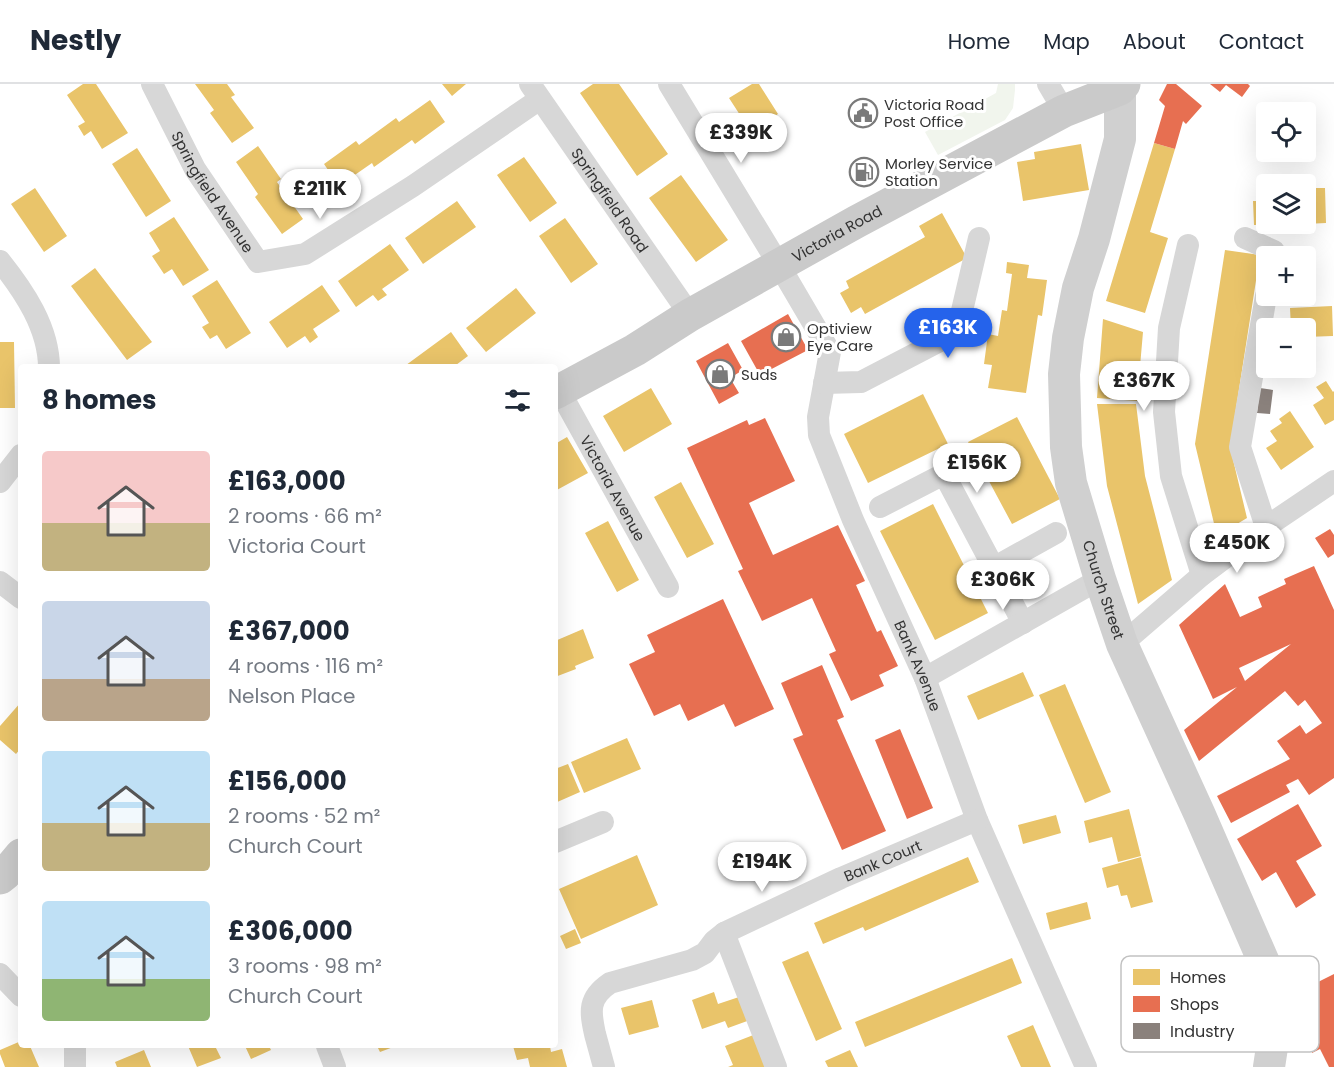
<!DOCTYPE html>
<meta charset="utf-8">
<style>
:root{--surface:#fff;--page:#f2f2f3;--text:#1f2937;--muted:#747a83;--line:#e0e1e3;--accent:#2563eb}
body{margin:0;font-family:Poppins,sans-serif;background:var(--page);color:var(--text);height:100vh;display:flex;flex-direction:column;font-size:22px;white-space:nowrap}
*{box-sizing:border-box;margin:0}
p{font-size:20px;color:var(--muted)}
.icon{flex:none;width:33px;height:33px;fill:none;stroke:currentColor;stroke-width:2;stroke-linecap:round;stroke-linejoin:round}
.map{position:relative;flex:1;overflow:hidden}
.details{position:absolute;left:18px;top:280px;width:540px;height:684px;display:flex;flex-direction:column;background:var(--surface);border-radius:6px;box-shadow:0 6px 24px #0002}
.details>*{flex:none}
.tools{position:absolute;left:1256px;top:18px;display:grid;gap:12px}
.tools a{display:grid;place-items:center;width:60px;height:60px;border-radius:6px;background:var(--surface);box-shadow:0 6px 24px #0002;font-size:30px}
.price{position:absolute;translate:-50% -51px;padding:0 14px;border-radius:21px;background:#fff;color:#222;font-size:20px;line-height:39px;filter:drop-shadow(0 2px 3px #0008)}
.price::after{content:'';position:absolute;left:50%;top:36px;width:18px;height:14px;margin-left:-9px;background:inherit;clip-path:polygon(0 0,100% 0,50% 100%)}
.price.current{background:var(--accent);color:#fff}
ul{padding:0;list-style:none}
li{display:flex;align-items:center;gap:18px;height:150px;padding:0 24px}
li span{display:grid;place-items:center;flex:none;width:168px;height:120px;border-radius:6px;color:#555}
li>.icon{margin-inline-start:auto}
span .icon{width:72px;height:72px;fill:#fffc;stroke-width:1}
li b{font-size:26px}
h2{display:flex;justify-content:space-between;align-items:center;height:72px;padding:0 24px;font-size:26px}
header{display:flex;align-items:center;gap:36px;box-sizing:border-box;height:84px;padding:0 30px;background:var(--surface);border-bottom:2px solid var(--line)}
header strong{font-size:28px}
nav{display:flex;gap:33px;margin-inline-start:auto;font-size:21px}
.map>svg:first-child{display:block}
</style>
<header>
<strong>Nestly</strong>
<nav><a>Home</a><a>Map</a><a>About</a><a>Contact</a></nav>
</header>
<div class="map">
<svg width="1334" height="983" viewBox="0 0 1334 983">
<rect width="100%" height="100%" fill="#fff"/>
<path fill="#f1f5ed" d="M998,0H1015V6L1013,24L1005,36L938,71L925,48L996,9Z"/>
<path fill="#e9c46a" d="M83,0H96L128,49L102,65L91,47L84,52L78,42L85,38L67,11Z
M195,0H227L235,11L231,13L254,44L232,59L210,29L214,26Z
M442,0H466L452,12Z
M593,0H619L668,70L637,92L580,9Z
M752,0H759L778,30L751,48L729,14Z
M430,16L445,38L415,60L412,56L374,83L372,79L339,102L324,80L356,57L359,61L396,34L399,38Z
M1154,59L1175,65L1150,148L1168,154L1145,229L1106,217Z
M1081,60L1089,106L1023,117L1017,78L1035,75L1034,68Z
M258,62L281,95L277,98L303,135L282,150L255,113L258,110L236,78Z
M137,64L171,117L146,133L112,80Z
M524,73L557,119L530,138L497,91Z
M681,91L728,156L696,178L649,114Z
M1293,93L1294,100H1279V94Z
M35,104L67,152L44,168L11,120Z
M1305,104H1325L1326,139L1305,140Z
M457,117L476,143L423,180L405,154Z
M1253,117H1266V141H1254Z
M942,129L967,174L865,230L861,223L851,229L840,209L849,204L846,197L925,153L919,142Z
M174,133L209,186L183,202L172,185L164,190L152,172L160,167L149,149Z
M565,134L598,180L571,199L539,152Z
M390,160L409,186L382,205L387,211L378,217L373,211L356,223L338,197Z
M1225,166L1260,171L1230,363L1247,434L1217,452L1195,360Z
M1007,178L1029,181L1027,194L1047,196L1042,232L1038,231L1026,309L988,304L992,281L984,280L988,250L998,252L1002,226L1007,227L1012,190L1006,189Z
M95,184L152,258L127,276L71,202Z
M217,196L251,249L226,265L217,251L210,255L202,243L209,239L192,212Z
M322,201L340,227L313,245L318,253L310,259L305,252L287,264L269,238Z
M516,204L536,229L486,268L466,244Z
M1332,222L1333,252L1305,253V244H1291L1290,224Z
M1103,235L1143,248L1137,317L1097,314Z
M451,248L468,272L452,284H402Z
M0,258H14L15,324H0Z
M1326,297L1333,308L1334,307V336L1325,341L1313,321L1324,314L1316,303Z
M651,304L672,340L624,368L603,332Z
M923,310L948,360L868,399L844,350Z
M1097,320H1136L1145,392L1172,496L1138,520L1107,402Z
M1290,327L1314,363L1281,386L1266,364L1277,357L1270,347L1282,339L1279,335Z
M1017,333L1060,415L1012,440L968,358Z
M567,353L588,389L555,407V360Z
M681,398L714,460L687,474L654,413Z
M933,420L988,529L935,556L880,447Z
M18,425H21V442H19Z
M608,437L639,496L617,508L585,449Z
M583,545L594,574L575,582L576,585L555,593V557Z
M1023,588L1034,612L978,636L967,612Z
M1065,600L1111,708L1085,719L1039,611Z
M21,618V664L16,670L0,656V642Z
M627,654L641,685L584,709L571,678Z
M568,680L580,708L555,719V685Z
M1129,725L1141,772L1118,778L1112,753L1089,759L1084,737Z
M1056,731L1061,749L1023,760L1018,741Z
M637,771L658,821L581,855L559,805Z
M968,773L979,798L865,847L863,843L823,860L814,839Z
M1141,773L1153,818L1131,824L1127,811L1121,812L1118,801L1107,804L1102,784Z
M1087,818L1091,835L1050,846L1046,829Z
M575,845L581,859L566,865L560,852Z
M808,867L842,945L816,957L782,878Z
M1012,874L1022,899L865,963L855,938Z
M714,908L718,920L742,912L750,936L728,944L725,937L702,945L692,916Z
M652,916L659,943L629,951L621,924Z
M1033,941L1051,983H1021L1007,952Z
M756,950L766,983H728L733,981L725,962Z
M21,957V962H30L39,983H5L0,970V966Z
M188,962H215L221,974L197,983Z
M245,962H269L271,966L251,975Z
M377,962H396L380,968Z
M513,962H550L551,968L562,965L567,983H530L528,974L517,976Z
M144,966L151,983H117L115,978Z
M850,966L858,983H828L825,977Z"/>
<path fill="#e76f51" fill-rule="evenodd" d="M1167,0H1176L1202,22L1186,40L1183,37L1175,65L1154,59L1165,22L1159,16Z
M1210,0H1248L1250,2L1242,13L1226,1L1220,8Z
M788,230L808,266L760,291L741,257Z
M728,259L743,286L730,294L739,309L719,320L696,277Z
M765,334L795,397L749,419L773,471L838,441L865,497L856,501L877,548L881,546L898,582L879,591L884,602L851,617L829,570L836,567L812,514L762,537L738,487L743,485L687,364L747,336L749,341Z
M1330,445L1334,451V470L1328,474L1315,454Z
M1314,482L1334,526V694L1309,711L1298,695L1286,701L1290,708L1231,739L1217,712L1290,675L1277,657L1300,641L1306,650L1322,639L1305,616L1298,622L1285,607L1199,677L1184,646L1237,603L1213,615L1179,541L1225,500L1240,533L1262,523L1258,513L1286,500L1284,495ZM1291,560L1245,597L1239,584Z
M723,515L774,625L735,643L724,620L688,637L680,620L654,632L629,580L655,568L647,551Z
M822,581L844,633L837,636L886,747L842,766L793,655L803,651L781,599Z
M900,645L933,724L907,735L875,656Z
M1298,720L1322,762L1296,777L1316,811L1296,824L1276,788L1262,797L1237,755Z
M1334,890V983H1329L1320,965L1312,969L1306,904Z"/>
<path fill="#8a817c" d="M1260,304L1273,306L1270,330L1257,329Z"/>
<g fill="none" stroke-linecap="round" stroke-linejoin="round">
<g stroke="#d7d7d7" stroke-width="22">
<path id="s1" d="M152,0L195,85L258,178L305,170L413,102L540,15"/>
<path id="s2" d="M530,0L690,231"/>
<path id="s3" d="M669,0L779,181L830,268L818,333L819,351L853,436L925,594L977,736L1086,983"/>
<path d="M1048,0L1064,27"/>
<path d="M1245,154L1274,167L1273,172"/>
<path d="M1188,161L1169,244L1164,328L1171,392L1202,491"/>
<path d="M0,177C24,207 49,244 49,284"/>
<path d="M824,299L861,298L957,248L979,154"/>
<path id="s4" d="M559,306L668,503"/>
<path d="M0,398L21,371"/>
<path d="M880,423L944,390L1023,539"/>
<path d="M1266,443L1240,363L1266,212"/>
<path d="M993,484L1056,449"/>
<path d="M0,498L21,514"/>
<path d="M1122,560L1202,491L1266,443L1334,397"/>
<path d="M925,594L1100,495"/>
<path d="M555,758L603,738"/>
<path d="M0,890L21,912"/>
<path d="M75,962V983"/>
<path d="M327,962L335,983"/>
<path d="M604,983C601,972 598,961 595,950C590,927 588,914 610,899L692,876L705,869L714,857L724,849"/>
<path id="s5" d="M776,983L724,849L841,794L977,736"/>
</g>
<path stroke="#d0d0d0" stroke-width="32" id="s6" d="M1120,5V55L1094,155L1078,204L1068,254L1064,290L1065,326L1066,363L1071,399L1100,495L1122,560L1199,729L1266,883L1273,914L1274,950L1269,983"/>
<g stroke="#cacaca" stroke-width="33">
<path id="s7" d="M555,309L635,266L690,231L856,138L1064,27L1120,5L1124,0"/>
<path d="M0,794L5,790L21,771"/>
</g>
</g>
<defs>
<g id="civic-ring" transform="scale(1.5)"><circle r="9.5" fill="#fff" stroke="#7a7a7a" stroke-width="1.5"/><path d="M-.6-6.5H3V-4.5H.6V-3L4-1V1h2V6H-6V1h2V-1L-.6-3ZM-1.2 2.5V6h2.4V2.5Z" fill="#7a7a7a"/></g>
<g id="fuel-ring" transform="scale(1.5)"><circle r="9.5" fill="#fff" stroke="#7a7a7a" stroke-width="1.5"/><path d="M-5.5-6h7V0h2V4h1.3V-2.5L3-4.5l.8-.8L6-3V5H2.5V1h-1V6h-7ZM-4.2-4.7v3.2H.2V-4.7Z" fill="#7a7a7a"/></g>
<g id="shop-ring" transform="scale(1.5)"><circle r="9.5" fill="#fff" stroke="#7a7a7a" stroke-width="1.5"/><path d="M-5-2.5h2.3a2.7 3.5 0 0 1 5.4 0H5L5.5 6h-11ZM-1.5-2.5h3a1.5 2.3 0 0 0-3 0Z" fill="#7a7a7a"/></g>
</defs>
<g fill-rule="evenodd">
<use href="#civic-ring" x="863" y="29"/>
<use href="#fuel-ring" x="864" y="88"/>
<use href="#shop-ring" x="786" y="253"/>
<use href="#shop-ring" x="720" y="290"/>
</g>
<g text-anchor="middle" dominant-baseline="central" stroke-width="6" stroke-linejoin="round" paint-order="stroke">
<g font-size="15" fill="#333" stroke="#fff" text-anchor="start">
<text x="884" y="20">Victoria Road<tspan x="884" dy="17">Post Office</tspan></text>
<text x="885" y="79">Morley Service<tspan x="885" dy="17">Station</tspan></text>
<text x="807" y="244">Optiview<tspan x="807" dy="17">Eye Care</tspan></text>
<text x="741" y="290">Suds</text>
</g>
<g font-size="15" fill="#333" stroke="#fff">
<text stroke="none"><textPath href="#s1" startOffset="124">Springfield Avenue</textPath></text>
<text stroke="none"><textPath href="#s2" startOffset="141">Springfield Road</textPath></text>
<text stroke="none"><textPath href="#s7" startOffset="324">Victoria Road</textPath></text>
<text stroke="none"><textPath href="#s4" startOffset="112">Victoria Avenue</textPath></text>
<text stroke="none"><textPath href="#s6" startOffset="513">Church Street</textPath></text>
<text stroke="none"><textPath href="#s3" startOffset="648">Bank Avenue</textPath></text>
<text stroke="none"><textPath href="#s5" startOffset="318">Bank Court</textPath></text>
</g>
</g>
<rect x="1121" y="872" width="198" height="96" rx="9" fill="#fff" stroke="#c2c2c2" stroke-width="1.5"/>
<rect x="1133" y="885" width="27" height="16" fill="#e9c46a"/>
<rect x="1133" y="912" width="27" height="16" fill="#e76f51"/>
<rect x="1133" y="939" width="27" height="16" fill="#8a817c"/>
<g font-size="16" fill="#333">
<text x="1170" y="899">Homes</text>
<text x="1170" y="926">Shops</text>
<text x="1170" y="953">Industry</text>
</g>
</svg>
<div class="tools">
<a><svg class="icon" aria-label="locate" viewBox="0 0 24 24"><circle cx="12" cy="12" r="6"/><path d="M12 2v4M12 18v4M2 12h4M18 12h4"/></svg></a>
<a><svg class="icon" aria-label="layers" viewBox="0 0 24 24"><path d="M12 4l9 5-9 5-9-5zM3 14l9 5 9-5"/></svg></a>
<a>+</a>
<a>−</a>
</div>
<b class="price" style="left:741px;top:80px">£339K</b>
<b class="price" style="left:320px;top:136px">£211K</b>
<b class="price current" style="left:948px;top:275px">£163K</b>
<b class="price" style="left:1144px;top:328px">£367K</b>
<b class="price" style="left:977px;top:410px">£156K</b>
<b class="price" style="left:1237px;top:490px">£450K</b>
<b class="price" style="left:1003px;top:527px">£306K</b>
<b class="price" style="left:762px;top:809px">£194K</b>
<section class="details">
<h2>8 homes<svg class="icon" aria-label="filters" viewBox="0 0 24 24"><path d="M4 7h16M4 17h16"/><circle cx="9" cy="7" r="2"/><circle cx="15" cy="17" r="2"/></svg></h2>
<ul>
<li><span style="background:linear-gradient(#f6c9c9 60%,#c2b280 0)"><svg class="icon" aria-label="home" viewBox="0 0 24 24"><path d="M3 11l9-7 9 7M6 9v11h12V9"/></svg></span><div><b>£163,000</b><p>2 rooms · 66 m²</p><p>Victoria Court</p></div></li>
<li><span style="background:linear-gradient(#c9d6e8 65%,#b9a48a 0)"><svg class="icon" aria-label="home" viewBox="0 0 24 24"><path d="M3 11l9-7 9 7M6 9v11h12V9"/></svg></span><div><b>£367,000</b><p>4 rooms · 116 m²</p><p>Nelson Place</p></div></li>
<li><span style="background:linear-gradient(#bfe0f5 60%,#c2b280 0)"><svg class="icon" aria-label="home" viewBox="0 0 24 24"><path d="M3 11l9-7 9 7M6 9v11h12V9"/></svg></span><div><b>£156,000</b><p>2 rooms · 52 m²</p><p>Church Court</p></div></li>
<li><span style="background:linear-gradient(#bfe0f5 65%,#8fb573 0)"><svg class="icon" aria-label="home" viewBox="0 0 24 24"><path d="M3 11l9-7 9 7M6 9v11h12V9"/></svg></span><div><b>£306,000</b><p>3 rooms · 98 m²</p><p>Church Court</p></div></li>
</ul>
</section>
</div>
